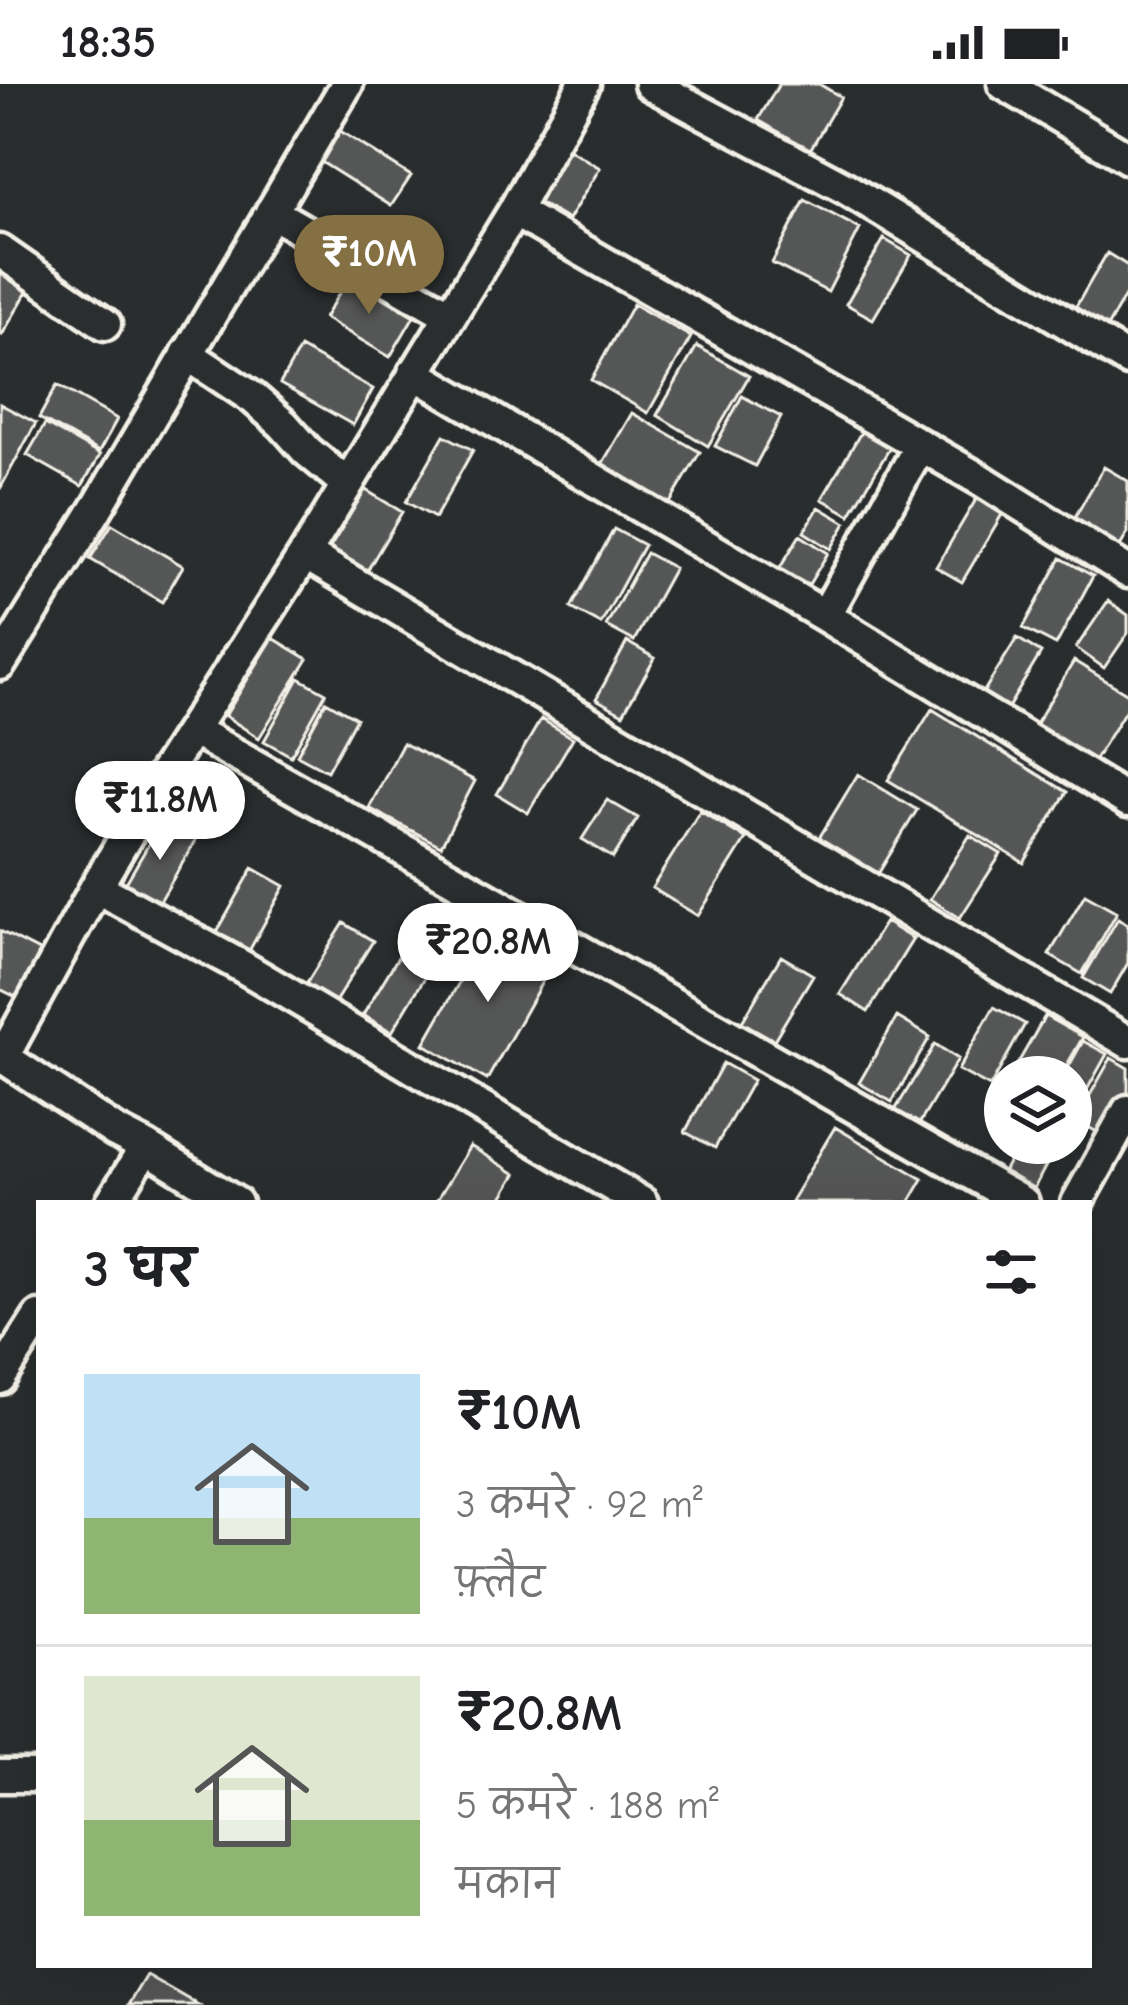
<!DOCTYPE html>
<html lang="hi">
<meta charset="utf-8">
<style>
:root{--surface:#fff;--page:#f6f6f6;--text:#202124;--muted:#757577;--line:#e0e0e0;--accent:#847042}
body{margin:0;font-family:"Comic Neue","Playpen Sans Deva",sans-serif;background:var(--page);color:var(--text);height:100vh;display:flex;flex-direction:column;font-size:45px;white-space:nowrap}
*{box-sizing:border-box;margin:0}
p{font-size:39px;color:var(--muted)}
.icon{flex:none;width:66px;height:66px;fill:none;stroke:currentColor;stroke-width:2;stroke-linecap:round;stroke-linejoin:round}
.map{position:relative;flex:1;overflow:hidden}
.panel{position:absolute;left:36px;top:1116px;width:1056px;height:768px;display:flex;flex-direction:column;background:var(--surface);border-radius:0px;box-shadow:0 12px 48px #0002}
.panel>*{flex:none}
.buttons{position:absolute;left:984px;top:972px;display:grid;gap:24px}
.buttons a{display:grid;place-items:center;width:108px;height:108px;border-radius:50%;background:var(--surface);box-shadow:0 12px 48px #0002;font-size:60px}
.price{position:absolute;translate:-50% -102px;padding:0 27px;border-radius:42px;background:#fff;color:#222;font-size:39px;line-height:78px;filter:drop-shadow(0 3px 6px #0008)}
.price::after{content:'';position:absolute;left:50%;top:72px;width:36px;height:27px;margin-left:-18px;background:inherit;clip-path:polygon(0 0,100% 0,50% 100%)}
.price.active{background:var(--accent);color:#fff}
ul{padding:0;list-style:none}
li{display:flex;align-items:center;gap:36px;height:300px;padding:0 48px}
li+li{border-top:3px solid var(--line)}
li span{display:grid;place-items:center;flex:none;width:336px;height:240px;border-radius:0px;color:#555}
li>.icon{margin-inline-start:auto}
span .icon{width:144px;height:144px;fill:#fffc;stroke-width:1}
li b{font-size:51px}
h2{display:flex;justify-content:space-between;align-items:center;height:144px;padding:0 48px;font-size:51px}
.status{display:flex;justify-content:space-between;align-items:center;height:84px;padding:0 60px;background:var(--surface);direction:ltr}
.status svg{height:33px;fill:currentColor}
.map>svg:first-child{display:block}
</style>
<div class="status"><b>18:35</b><svg viewBox="0 0 49 12"><path d="M0 12V9h3v3zM5 12V6h3v6zM10 12V3h3v9zM15 12V0h3v12zM26 1h20v11H26zM47 4h2v5h-2z"/></svg></div>
<div class="map">
<svg width="1128" height="1921" viewBox="0 0 1128 1921">
<rect width="100%" height="100%" fill="#2a2d2e"/>
<filter id="ink" filterUnits="userSpaceOnUse"><feTurbulence type="fractalNoise" baseFrequency=".00833" numOctaves="2"/><feDisplacementMap in="SourceGraphic" scale="24" xChannelSelector="R" yChannelSelector="G"/><feConvolveMatrix kernelMatrix="1 2 1 2 8 2 1 2 1" color-interpolation-filters="sRGB"/></filter>
<g filter="url(#ink)">
<path fill="#555756" stroke="#f4f1e8" stroke-width="3" d="M779,0H819L841,13L810,66L758,36Z
M334,43L411,92L391,122L315,74Z
M562,61L600,84L568,136L530,114Z
M805,116L860,145L828,208L772,179Z
M884,155L911,171L873,235L846,220Z
M1107,169L1128,182V207L1103,250L1071,231Z
M0,183L31,201L2,251L0,250Z
M349,193L414,232L390,273L324,234Z
M633,220L691,253L648,329L591,296Z
M697,262L749,292L708,362L657,331Z
M300,264L373,305L353,341L280,300Z
M57,301L117,335L99,368L39,334Z
M742,312L781,333L755,382L715,362Z
M0,320L36,339L0,405Z
M632,329L700,368L666,426L598,387Z
M45,340L100,371L82,402L27,371Z
M864,343L892,360L850,431L822,415Z
M444,351L473,366L435,434L406,418Z
M1104,383L1128,397V449L1114,472L1068,445Z
M364,405L402,428L364,492L326,469Z
M981,407L1007,422L962,498L936,483Z
M819,423L846,439L831,465L804,448Z
M112,440L183,482L162,518L90,475Z
M614,445L644,461L601,540L571,524Z
M800,451L828,469L803,510L775,492Z
M646,469L674,484L634,557L606,542Z
M1061,474L1093,492L1056,561L1023,544Z
M1108,517L1128,531V549L1104,584L1076,564Z
M273,554L308,575L259,654L225,632Z
M1017,554L1041,569L1006,627L981,612Z
M627,558L655,574L623,630L596,615Z
M1074,577L1128,610V622L1094,677L1035,641Z
M299,594L326,609L291,672L264,657Z
M326,617L356,634L327,687L297,671Z
M932,625L1067,708L1024,779L888,696Z
M541,635L573,654L528,729L497,710Z
M403,659L475,697L441,762L369,724Z
M858,690L917,726L878,790L819,754Z
M607,716L638,734L613,774L582,755Z
M700,727L746,755L698,832L652,804Z
M164,734L197,754L156,824L123,804Z
M970,751L1001,770L960,834L930,815Z
M253,784L285,802L249,867L217,848Z
M1085,810L1117,828L1082,890L1049,871Z
M1118,834L1128,840V879L1110,910L1083,894Z
M885,838L913,855L868,928L840,910Z
M344,839L373,857L330,926L301,908Z
M489,846L551,882L487,996L424,960Z
M0,847L41,868L18,914L0,905Z
M781,872L813,891L774,956L742,938Z
M398,873L427,890L392,948L363,931Z
M994,923L1025,940L990,1003L958,986Z
M1045,932L1083,953L1060,993H1010Z
M897,933L930,953L892,1018L859,999Z
M1083,957L1107,970L1072,1033L1071,993H1063Z
M935,960L958,975L918,1042L894,1028Z
M1111,974L1128,984V1011L1104,1052L1076,1036Z
M723,979L753,996L715,1064L685,1048Z
M835,1043L923,1095L909,1119H790Z
M1018,1059H1058L1033,1106L1002,1090Z
M470,1062L516,1090L499,1119H435Z
M146,1891L198,1921H128Z"/>
<g fill="none" stroke-linecap="round" stroke-linejoin="round">
<g stroke="#f4f1e8" stroke-width="39">
<path id="street" d="M650,0L845,104L1128,276
M1004,0L1128,74
M514,127L986,399L1128,488
M271,128L450,231
M0,167L105,240
M187,270L253,314L283,340L307,367L347,400
M414,289L825,532L1128,717
M305,470L1128,958
M825,532L920,362
M0,580L97,424L347,0
M194,647L1023,1119
M96,803L243,883L642,1119
M0,971L115,1047L146,1063L236,1119
M3,973L96,803L164,689L305,470L514,127L584,0
M111,1119L146,1063
M1077,1119L1128,1027
M0,1294L39,1233
M0,1692H39"/>
</g>
<use href="#street" stroke="#2a2d2e" stroke-width="30"/>
</g>
</g>
</svg>
<div class="buttons">
<a><svg class="icon" aria-label="layers" viewBox="0 0 24 24"><path d="M12 4l9 5-9 5-9-5zM3 14l9 5 9-5"/></svg></a>
</div>
<b class="price active" style="left:369px;top:233px">₹10M</b>
<b class="price" style="left:160px;top:779px">₹11.8M</b>
<b class="price" style="left:488px;top:921px">₹20.8M</b>
<section class="panel">
<h2>3 घर<svg class="icon" aria-label="filters" viewBox="0 0 24 24"><path d="M4 7h16M4 17h16"/><circle cx="9" cy="7" r="2"/><circle cx="15" cy="17" r="2"/></svg></h2>
<ul>
<li><span style="background:linear-gradient(#bfe0f5 60%,#8fb573 0)"><svg class="icon" aria-label="home" viewBox="0 0 24 24"><path d="M3 11l9-7 9 7M6 9v11h12V9"/></svg></span><div><b>₹10M</b><p>3 कमरे · 92 m²</p><p>फ़्लैट</p></div></li>
<li><span style="background:linear-gradient(#dfe7d0 60%,#8fb573 0)"><svg class="icon" aria-label="home" viewBox="0 0 24 24"><path d="M3 11l9-7 9 7M6 9v11h12V9"/></svg></span><div><b>₹20.8M</b><p>5 कमरे · 188 m²</p><p>मकान</p></div></li>
</ul>
</section>
</div>
